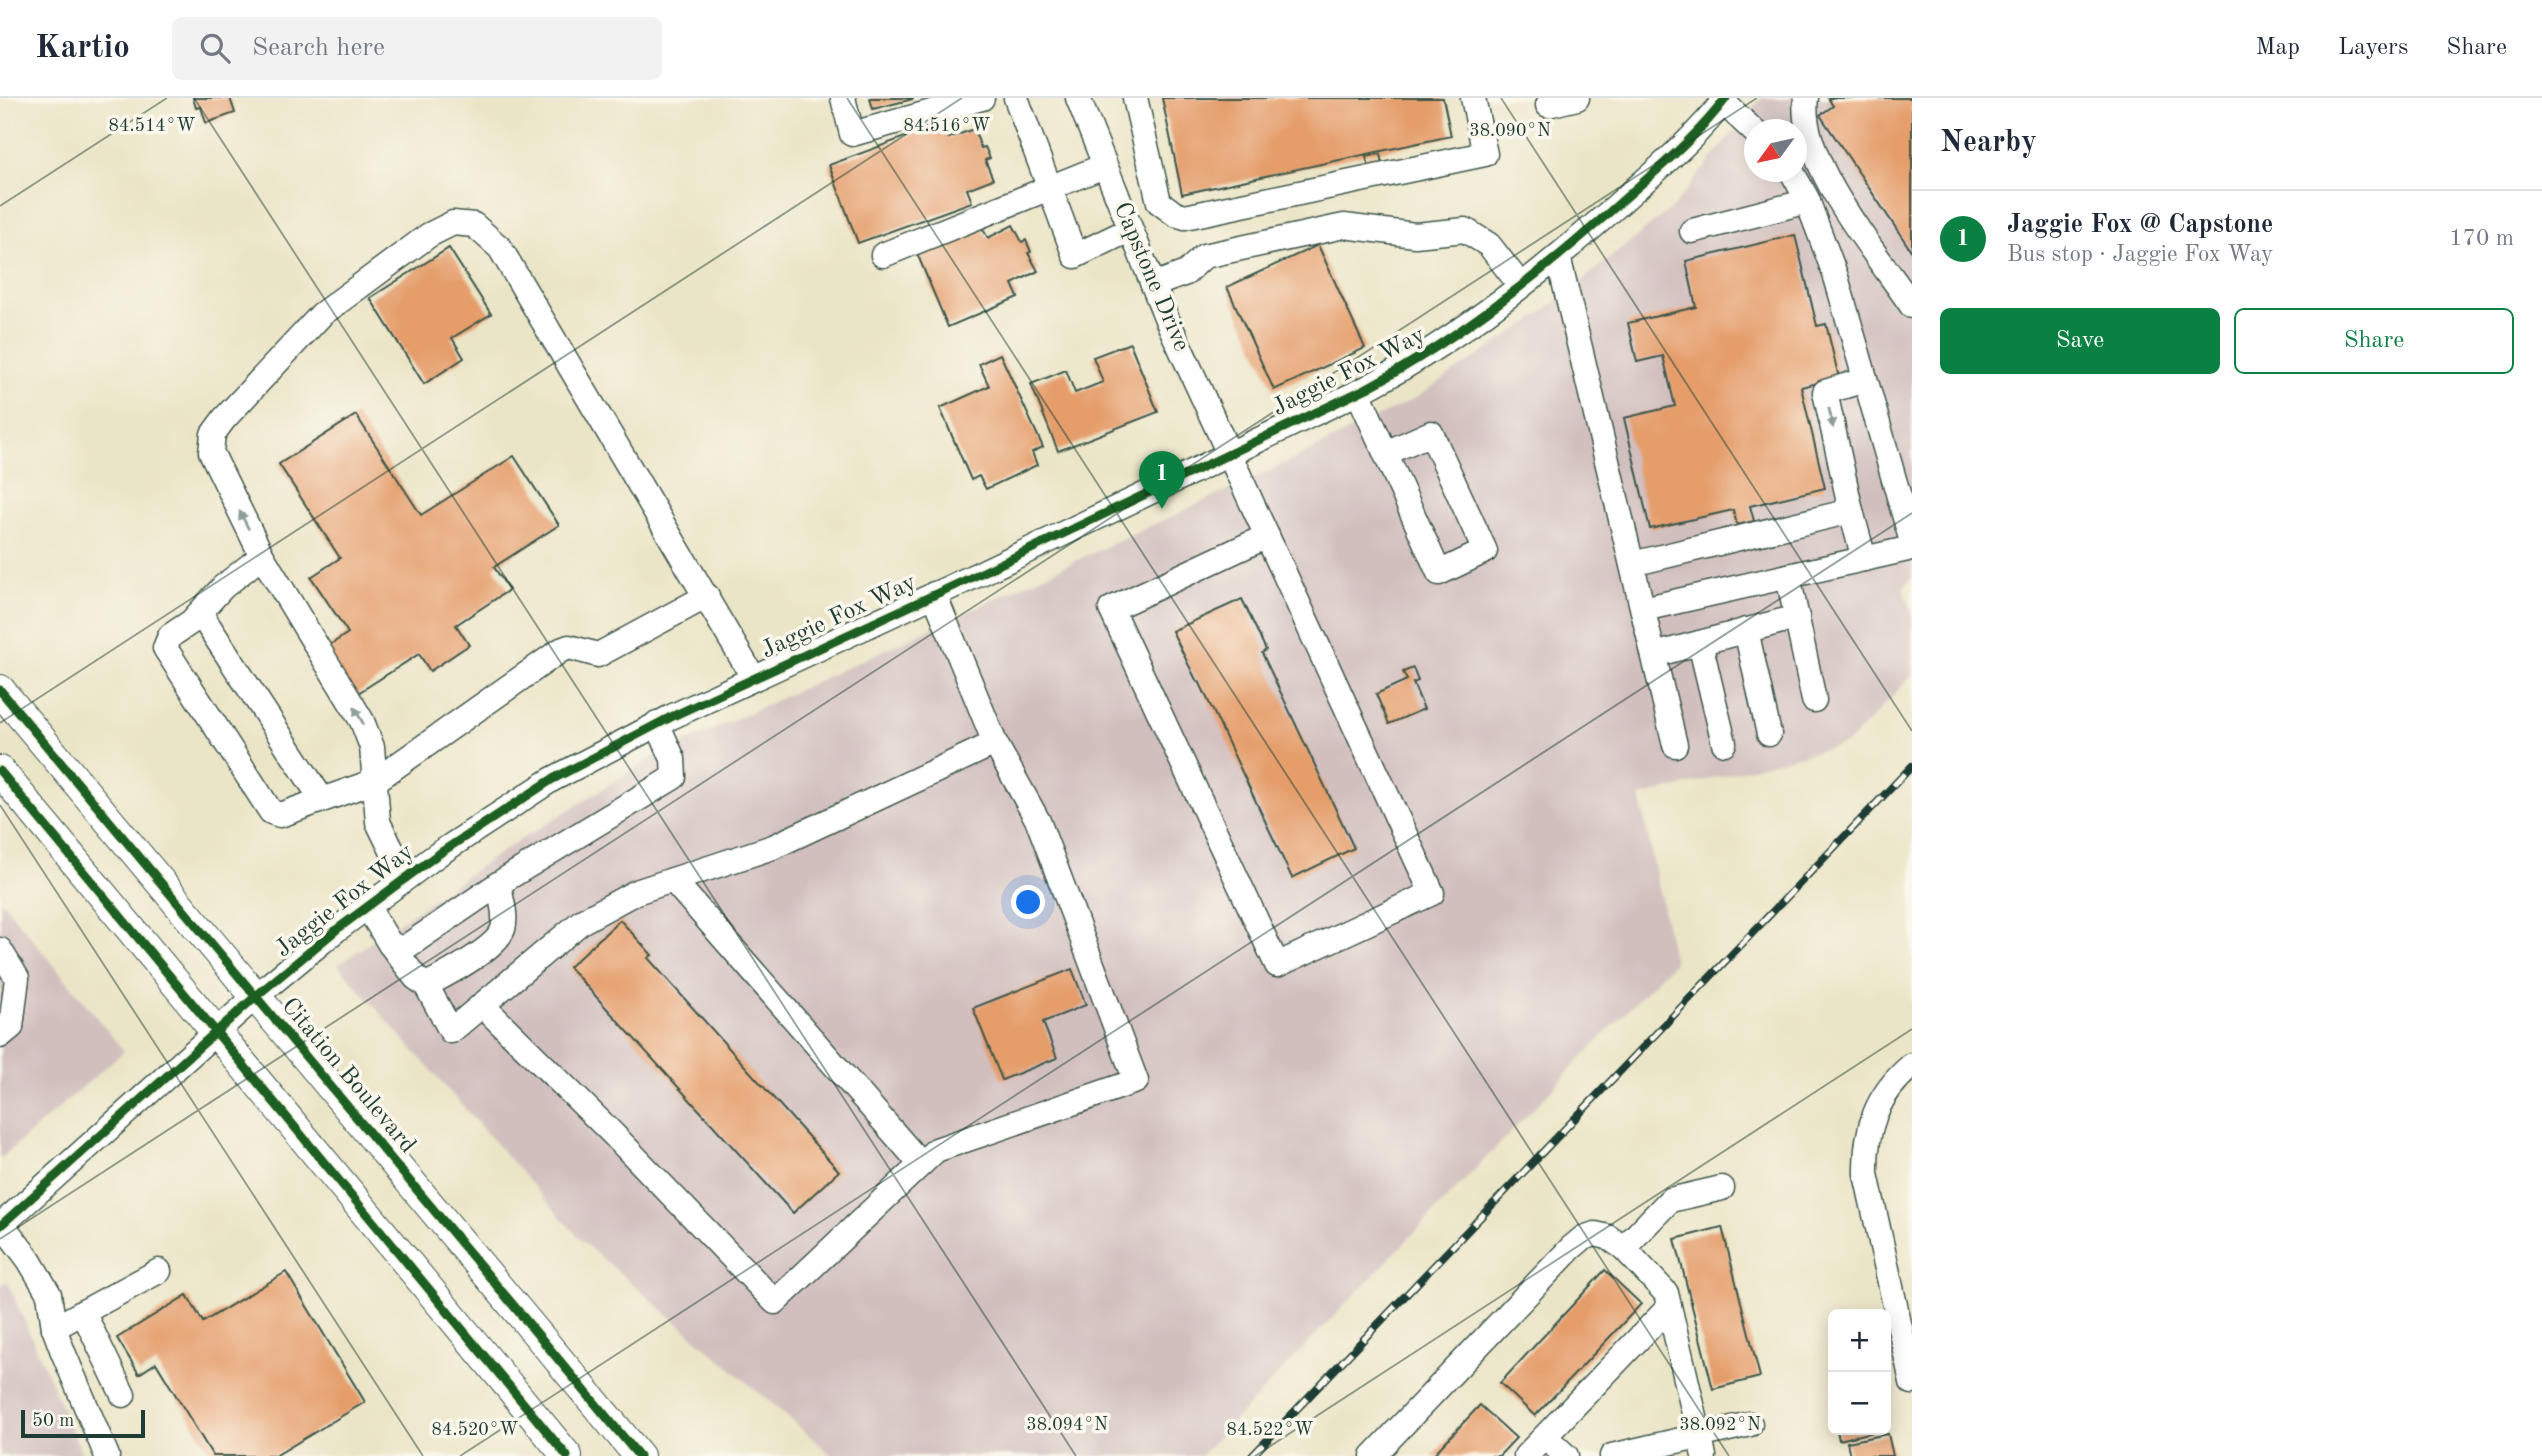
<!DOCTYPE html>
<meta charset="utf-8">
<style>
:root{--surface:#fff;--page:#f2f2f3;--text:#1f2937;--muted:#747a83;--line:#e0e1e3;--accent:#0b8043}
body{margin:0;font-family:"Old Standard TT",serif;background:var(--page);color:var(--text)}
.controls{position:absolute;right:21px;bottom:21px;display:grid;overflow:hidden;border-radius:10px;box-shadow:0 4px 18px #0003}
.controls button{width:63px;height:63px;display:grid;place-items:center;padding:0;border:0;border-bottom:2px solid var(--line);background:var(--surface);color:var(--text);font:35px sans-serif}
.compass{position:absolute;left:1744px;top:21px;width:63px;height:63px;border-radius:50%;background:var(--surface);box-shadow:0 4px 18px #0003;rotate:237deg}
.scale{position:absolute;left:21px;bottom:18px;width:124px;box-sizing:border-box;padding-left:7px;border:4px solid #1f3d34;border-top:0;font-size:19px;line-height:24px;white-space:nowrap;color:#1f3d34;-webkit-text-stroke:5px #fbf7ec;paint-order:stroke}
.you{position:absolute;left:1029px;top:805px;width:24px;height:24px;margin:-18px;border:5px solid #fff;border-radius:50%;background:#1a73e8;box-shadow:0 0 0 10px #1a73e833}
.badge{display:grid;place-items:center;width:46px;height:46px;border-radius:50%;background:var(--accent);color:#fff;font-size:23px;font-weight:700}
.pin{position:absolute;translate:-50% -58px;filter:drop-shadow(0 2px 4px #0008)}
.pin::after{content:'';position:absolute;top:37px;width:24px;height:21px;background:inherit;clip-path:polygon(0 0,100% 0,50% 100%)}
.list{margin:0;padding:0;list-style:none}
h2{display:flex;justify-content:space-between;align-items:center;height:91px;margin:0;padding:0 28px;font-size:30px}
h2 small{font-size:23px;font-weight:400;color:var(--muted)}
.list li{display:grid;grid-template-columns:46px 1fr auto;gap:21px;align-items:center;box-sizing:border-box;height:98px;padding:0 28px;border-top:2px solid var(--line)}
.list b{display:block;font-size:26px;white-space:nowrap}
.list p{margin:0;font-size:23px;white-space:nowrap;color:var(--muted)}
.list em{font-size:23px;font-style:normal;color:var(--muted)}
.actions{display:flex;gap:14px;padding:21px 28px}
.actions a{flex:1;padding:16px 0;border:2px solid var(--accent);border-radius:10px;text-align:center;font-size:24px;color:var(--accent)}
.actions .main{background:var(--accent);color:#fff}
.icon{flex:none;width:38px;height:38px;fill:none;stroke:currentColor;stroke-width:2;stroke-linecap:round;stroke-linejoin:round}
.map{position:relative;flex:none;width:1912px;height:1358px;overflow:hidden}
header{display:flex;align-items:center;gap:42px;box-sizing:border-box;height:98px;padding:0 35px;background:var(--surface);border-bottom:2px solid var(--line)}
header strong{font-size:33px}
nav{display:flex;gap:38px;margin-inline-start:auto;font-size:24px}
.search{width:490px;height:63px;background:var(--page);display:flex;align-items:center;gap:18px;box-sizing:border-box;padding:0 24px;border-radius:10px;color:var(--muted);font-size:26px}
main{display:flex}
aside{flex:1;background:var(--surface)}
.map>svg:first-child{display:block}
.industrial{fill:#d1bfbe;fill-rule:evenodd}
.building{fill:#e59d6a}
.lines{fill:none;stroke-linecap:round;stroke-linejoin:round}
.minor-casing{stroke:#3e564a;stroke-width:27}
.major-casing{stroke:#3e564a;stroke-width:32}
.minor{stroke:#fff;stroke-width:24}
.major{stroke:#fff;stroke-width:30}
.rail-casing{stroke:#1f3d34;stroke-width:8}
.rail{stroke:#fbf7ec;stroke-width:5;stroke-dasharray:16;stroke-linecap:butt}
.cycleway-casing{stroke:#fbf7ec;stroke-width:13}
.cycleway{stroke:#1b5e20;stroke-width:9}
.oneway{fill:#8f9e9a}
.ticks{fill:none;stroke:#1f3d34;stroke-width:2;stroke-opacity:0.45}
.labels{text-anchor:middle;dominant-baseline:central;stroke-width:7;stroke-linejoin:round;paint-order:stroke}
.street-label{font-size:24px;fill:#1f3d34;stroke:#fbf7ec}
.ticks-label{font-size:18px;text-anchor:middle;fill:#1f3d34;stroke:#fbf7ec;stroke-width:7;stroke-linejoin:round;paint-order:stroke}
</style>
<header>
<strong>Kartio</strong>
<div class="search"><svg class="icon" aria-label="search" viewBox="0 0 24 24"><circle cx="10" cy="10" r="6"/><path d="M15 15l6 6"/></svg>Search here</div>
<nav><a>Map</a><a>Layers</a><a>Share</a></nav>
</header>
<main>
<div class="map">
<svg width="1912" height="1358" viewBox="0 0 1912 1358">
<rect width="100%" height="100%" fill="#fbf7ec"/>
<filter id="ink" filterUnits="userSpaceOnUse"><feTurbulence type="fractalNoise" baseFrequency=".0143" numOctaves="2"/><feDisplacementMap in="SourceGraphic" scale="14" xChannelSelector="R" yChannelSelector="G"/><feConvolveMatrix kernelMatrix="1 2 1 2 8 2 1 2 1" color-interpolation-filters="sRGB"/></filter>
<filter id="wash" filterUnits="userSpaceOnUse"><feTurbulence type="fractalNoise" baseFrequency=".00686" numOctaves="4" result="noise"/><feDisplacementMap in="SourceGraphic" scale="28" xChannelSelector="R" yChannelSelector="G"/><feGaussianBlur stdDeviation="1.57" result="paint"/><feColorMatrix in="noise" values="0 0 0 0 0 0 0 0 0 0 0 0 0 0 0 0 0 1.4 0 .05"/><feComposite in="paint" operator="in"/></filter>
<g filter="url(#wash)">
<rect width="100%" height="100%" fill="#ebe5c7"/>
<!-- industrial -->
<g class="industrial">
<path d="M1761,0H1912V479L1903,490L1912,514V577L1848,645L1640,699L1674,864L1200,1358H833L581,1142L338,867L501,754L652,660L1299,359L1417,299L1538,218L1672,110ZM1755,32H1797V74H1755Z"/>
<path d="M0,801L124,953L0,1061Z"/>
<path d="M7,1183L83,1358H0V1189Z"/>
</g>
<g id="blocks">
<!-- building -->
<g class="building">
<path d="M193,0H230L235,15L206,25L201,9L196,10Z"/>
<path d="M870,0H913V1L873,11Z"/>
<path d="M1162,0H1443L1451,38L1182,96Z"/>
<path d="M1828,0H1912V154L1820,17L1833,8Z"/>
<path d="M943,25L949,40L974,31L981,50L985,49L990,60L985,62L993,81L967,91L972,104L858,145L829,67Z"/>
<path d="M1380,56L1383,71L1370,74L1366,59Z"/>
<path d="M980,126L988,140L1013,127L1022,144L1026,142L1031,154L1028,155L1038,173L1012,186L1018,199L948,229L916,153Z"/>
<path d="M1795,137L1817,228L1826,226L1839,280L1801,289L1825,390L1750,408L1754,423L1737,427L1733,412L1650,431L1624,320L1675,308L1663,258L1637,264L1628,225L1696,209L1686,163Z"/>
<path d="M1318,147L1365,250L1274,292L1227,189Z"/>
<path d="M449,150L491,216L452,240L464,260L424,286L370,200Z"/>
<path d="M1130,245L1158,314L1058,353L1031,286L1066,272L1075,295L1103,284L1093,259Z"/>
<path d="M1000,256L1043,349L1032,354L1037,367L986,391L979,378L971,382L940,310L989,288L979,266Z"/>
<path d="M356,317L421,417L514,358L559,427L494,469L509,492L456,527L469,547L430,573L419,556L355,597L324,551L348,535L311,479L340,460L279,366Z"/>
<path d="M1242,501L1266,552L1262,555L1354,750L1292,780L1199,583L1197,584L1172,533Z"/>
<path d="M1413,570L1418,583L1413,585L1424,611L1389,626L1376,596L1407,582L1403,574Z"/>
<path d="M620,822L652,857L648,860L839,1073L793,1115L569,869Z"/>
<path d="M1072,871L1086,907L1043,924L1057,960L1002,982L973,910Z"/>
<path d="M1722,1129L1760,1279L1713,1291L1675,1141Z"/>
<path d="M1605,1172L1641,1206L1535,1318L1500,1285Z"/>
<path d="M286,1174L365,1304L275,1358H213L156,1265L139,1276L117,1240L187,1197L203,1224Z"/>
<path d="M1480,1307L1516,1340L1499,1358H1432Z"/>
<path d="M1837,1332H1878V1333L1839,1342Z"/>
<path d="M1888,1336L1893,1358H1850L1847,1344Z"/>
</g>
</g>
</g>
<g filter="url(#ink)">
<use href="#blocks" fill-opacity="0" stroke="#3e564a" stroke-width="2"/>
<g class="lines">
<!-- minor casing -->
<g class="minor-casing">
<g id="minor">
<path d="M843,0L852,36L982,0"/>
<path d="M1016,0L1075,158L1129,132"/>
<path d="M1078,0L1166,219L1267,438"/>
<path d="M1135,0L1159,104L1175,116L1185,119L1485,56L1473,0"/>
<path d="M1806,0C1797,62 1877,156 1912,208"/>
<path d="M1723,4L1755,34"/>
<path d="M1548,7L1577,0"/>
<path d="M1792,74L1806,99L1836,179L1912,444"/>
<path d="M1692,133L1808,103"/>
<path d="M883,157L1104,68"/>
<path d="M1558,158L1675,647"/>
<path d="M1153,187L1186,175L1204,158L1344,128L1415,137L1465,132L1489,147L1521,188"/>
<path d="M1358,294L1439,475L1485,453L1431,335L1386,355"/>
<path d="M1851,413L1825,294L1865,282"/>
<path d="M1267,438L1432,795L1277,867L1111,511Z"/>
<path d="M262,458L223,489L191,524L170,538L165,550L271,714L280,717L375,683L561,552L569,549L598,557L707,498"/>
<path d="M1632,466L1851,413L1864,461"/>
<path d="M1788,478L1814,602"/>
<path d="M1643,511L1912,450"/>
<path d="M200,515L321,700"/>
<path d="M1746,532L1769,636"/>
<path d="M1700,545L1724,645"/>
<path d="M1654,557L1797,519"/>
<path d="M405,779L378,724L372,649L362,623L262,458L211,354L213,336L224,321L322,216L429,137L453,125L474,127L500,150L753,579"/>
<path d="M673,782L921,1066"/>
<path d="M367,808L390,846L403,851L506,781L674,679L673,661L657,625"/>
<path d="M390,846L416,880L426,887C444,878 497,850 503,831C507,817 501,800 498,786"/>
<path d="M0,852L17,880L11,929L0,938"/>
<path d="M426,887L451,933L581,824L636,794L773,749L995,645L934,496"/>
<path d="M482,907L612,1035L775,1204L936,1052L1136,983L1038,723L995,645"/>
<path d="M1912,967C1876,997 1865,1031 1866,1076L1912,1284"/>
<path d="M2,1126L29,1162L49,1196L54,1230L63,1254L107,1358"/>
<path d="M0,1128L256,898L336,832L437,757L551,682L671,619L979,476L1367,290C1465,237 1550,168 1632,94C1665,65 1700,35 1726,0"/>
<path d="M1624,1150L1670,1102L1722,1090"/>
<path d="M83,1214L123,1297"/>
<path d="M54,1230L159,1173"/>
<path d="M1545,1339L1566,1358"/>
<path d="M1373,1358L1571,1150L1583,1140L1595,1136L1608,1139L1624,1150L1666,1195L1704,1358"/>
<path d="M1526,1358L1669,1209"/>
<path d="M1612,1358L1750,1326"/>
</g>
</g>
<!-- major casing -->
<g class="major-casing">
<g id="major">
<path d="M0,592L639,1358"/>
<path d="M0,673L567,1358"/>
</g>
</g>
<!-- minor -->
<use href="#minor" class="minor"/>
<!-- major -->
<use href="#major" class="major"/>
<!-- rail casing -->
<g class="rail-casing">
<path id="rail" d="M1252,1358L1912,668"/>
</g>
<!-- rail -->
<use href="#rail" class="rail"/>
<!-- cycleway casing -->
<g class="cycleway-casing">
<g id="cycleway">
<path d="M0,592L639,1358"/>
<path d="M0,673L567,1358"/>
<path d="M0,1128L256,898L336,832L437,757L551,682L671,619L979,476L1367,290C1465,237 1550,168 1632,94C1665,65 1700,35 1726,0"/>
</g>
</g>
<!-- cycleway -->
<use href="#cycleway" class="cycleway"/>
</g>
<!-- one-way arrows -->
<defs><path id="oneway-solid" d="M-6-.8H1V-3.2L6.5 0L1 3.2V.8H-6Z" transform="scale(1.75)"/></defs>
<g class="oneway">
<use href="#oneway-solid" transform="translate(1831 320) rotate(78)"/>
<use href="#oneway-solid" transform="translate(244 422) rotate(-117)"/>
<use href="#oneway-solid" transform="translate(359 618) rotate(-119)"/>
</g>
</g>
<!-- ticks -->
<path class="ticks" d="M194,0L1076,1358M847,0L1729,1358M1501,0L1912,633M0,108L167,0M0,625L962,0M0,707L423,1358M0,1141L1757,0M460,1358L1912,415M1255,1358L1912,931"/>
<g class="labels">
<!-- street labels -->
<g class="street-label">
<text transform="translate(1151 179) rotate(67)">Capstone Drive</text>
<text transform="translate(1349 274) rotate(-27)">Jaggie Fox Way</text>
<text transform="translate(839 519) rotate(-25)">Jaggie Fox Way</text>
<text transform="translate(345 803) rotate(-38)">Jaggie Fox Way</text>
<text transform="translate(348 978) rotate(50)">Citation Boulevard</text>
</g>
</g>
<g class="ticks-label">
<text x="152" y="33">84.514°W</text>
<text x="947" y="33">84.516°W</text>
<text x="1510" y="38">38.090°N</text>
<text x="1067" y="1332">38.094°N</text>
<text x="1720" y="1332">38.092°N</text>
<text x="475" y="1337">84.520°W</text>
<text x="1270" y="1337">84.522°W</text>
</g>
</svg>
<div class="controls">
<button>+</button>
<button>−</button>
</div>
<svg class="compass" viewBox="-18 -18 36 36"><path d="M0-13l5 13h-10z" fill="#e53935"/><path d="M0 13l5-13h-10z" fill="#747a83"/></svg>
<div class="scale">50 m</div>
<div class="you"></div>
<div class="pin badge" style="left:1162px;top:411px">1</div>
</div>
<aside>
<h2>Nearby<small></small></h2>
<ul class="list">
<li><span class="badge">1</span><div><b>Jaggie Fox @ Capstone</b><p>Bus stop · Jaggie Fox Way</p></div><em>170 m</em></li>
</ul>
<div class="actions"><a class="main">Save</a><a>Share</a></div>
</aside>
</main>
